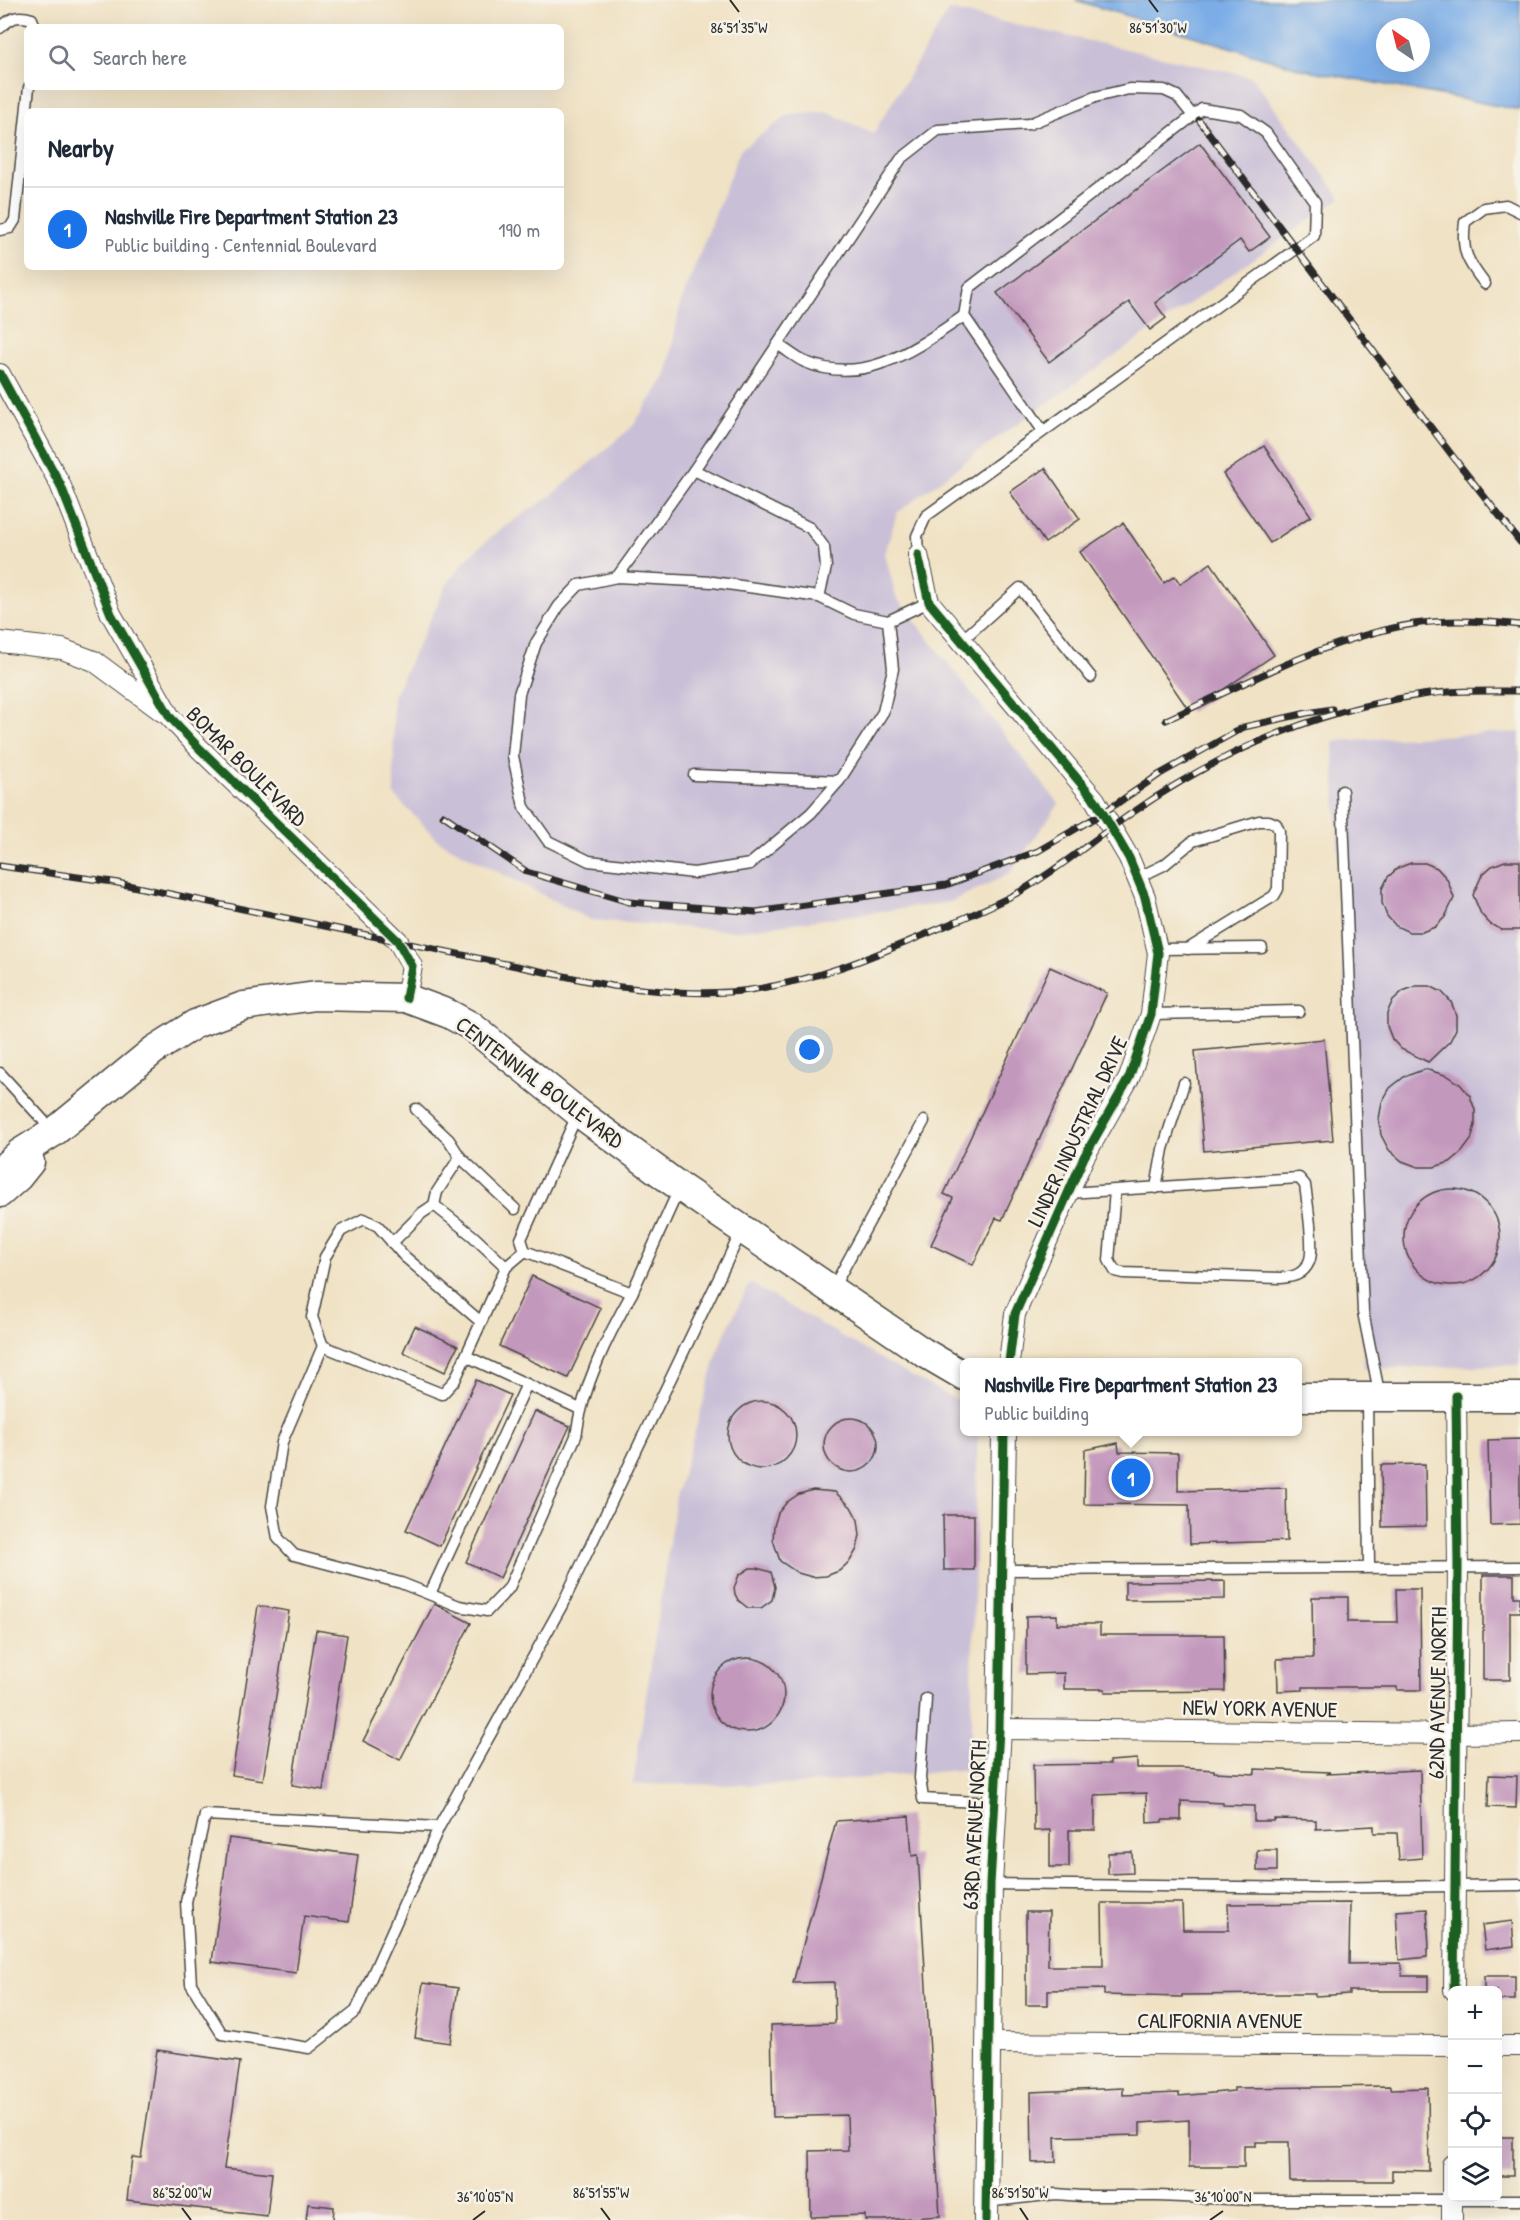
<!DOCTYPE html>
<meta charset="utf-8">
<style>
:root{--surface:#fff;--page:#f2f2f3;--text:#1f2937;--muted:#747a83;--line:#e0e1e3;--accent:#1a73e8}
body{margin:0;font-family:"Patrick Hand",sans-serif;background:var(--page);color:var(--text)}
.controls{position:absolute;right:18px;bottom:18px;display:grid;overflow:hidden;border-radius:9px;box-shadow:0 6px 24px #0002}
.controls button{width:54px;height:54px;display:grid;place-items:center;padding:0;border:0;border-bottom:2px solid var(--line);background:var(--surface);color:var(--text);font:30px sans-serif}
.compass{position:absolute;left:1376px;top:18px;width:54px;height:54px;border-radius:50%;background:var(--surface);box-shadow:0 6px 24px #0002;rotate:325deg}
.you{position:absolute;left:810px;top:1050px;width:21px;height:21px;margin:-15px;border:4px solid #fff;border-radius:50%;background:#1a73e8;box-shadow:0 0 0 9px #1a73e833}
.badge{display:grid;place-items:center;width:39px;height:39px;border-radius:50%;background:var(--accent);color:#fff;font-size:20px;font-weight:700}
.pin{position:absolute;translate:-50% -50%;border:3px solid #fff;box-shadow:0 2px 6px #0006}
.popup{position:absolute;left:960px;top:1358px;width:342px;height:78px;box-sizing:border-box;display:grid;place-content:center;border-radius:9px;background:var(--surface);filter:drop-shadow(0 2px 4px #0005);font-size:20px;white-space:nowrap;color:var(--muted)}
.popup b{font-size:22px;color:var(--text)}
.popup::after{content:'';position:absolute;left:50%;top:100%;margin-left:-12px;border:12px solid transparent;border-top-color:var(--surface)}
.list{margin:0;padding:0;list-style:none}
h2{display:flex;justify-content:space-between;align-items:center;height:78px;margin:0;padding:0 24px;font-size:26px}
h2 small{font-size:20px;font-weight:400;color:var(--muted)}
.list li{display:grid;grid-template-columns:39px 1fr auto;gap:18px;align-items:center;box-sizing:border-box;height:84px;padding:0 24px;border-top:2px solid var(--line)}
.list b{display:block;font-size:22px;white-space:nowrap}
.list p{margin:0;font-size:20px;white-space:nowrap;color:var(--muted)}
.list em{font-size:20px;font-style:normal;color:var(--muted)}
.icon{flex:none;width:33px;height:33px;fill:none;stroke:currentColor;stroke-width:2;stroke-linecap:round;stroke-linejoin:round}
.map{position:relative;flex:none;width:1520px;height:2220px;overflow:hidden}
.search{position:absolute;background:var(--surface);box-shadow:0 6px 24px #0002;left:24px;top:24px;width:540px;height:66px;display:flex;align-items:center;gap:15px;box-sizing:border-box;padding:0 21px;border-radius:9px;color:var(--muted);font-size:22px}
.panel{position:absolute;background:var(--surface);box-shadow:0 6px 24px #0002;left:24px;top:108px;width:540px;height:162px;border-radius:9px}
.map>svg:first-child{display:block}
.industrial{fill:#c9bfd7}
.water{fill:#7bade7;stroke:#536c89;stroke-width:1.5;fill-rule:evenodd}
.building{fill:#c398bd}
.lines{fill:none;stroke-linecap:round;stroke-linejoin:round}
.service-casing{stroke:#494642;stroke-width:13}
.minor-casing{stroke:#494642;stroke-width:22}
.tertiary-casing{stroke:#494642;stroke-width:26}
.secondary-casing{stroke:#494642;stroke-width:31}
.service{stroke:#fff;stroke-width:10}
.minor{stroke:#fff;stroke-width:20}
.tertiary{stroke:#fff;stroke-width:24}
.secondary{stroke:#fff;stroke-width:28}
.rail-casing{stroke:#2b2b2b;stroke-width:7}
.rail{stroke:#f7f3e8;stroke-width:4.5;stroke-dasharray:14;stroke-linecap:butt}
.cycleway-casing{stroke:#f7f3e8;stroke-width:13}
.cycleway{stroke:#1b5e20;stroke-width:9}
.ticks{fill:none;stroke:#2b2b2b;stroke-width:2}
.labels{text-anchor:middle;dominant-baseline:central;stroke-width:5;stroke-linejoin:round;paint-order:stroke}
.street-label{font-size:22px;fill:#2b2b2b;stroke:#f7f3e8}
.ticks-label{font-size:15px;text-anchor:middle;fill:#2b2b2b;stroke:#f7f3e8;stroke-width:5;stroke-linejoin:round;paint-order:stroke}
</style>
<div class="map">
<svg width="1520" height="2220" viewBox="0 0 1520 2220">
<rect width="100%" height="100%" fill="#f7f3e8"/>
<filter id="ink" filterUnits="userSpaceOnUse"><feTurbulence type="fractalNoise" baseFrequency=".0167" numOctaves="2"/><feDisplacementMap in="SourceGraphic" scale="12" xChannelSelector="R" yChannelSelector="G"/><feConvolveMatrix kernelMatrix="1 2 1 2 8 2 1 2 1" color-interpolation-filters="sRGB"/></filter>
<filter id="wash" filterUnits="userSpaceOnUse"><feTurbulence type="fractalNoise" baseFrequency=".008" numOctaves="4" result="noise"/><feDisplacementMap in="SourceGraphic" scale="24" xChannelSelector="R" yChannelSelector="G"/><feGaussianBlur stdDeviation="1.35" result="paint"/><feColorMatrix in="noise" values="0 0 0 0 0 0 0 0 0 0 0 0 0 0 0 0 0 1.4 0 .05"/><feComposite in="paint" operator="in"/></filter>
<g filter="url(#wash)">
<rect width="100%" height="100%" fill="#f0e2c4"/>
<!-- industrial -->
<g class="industrial">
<path d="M949,10L1252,77L1341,198L993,441L897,513L885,554L896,597L1059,804L1009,874L950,902L734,931L591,920L439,841L394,795L393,697L446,586L466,559L498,531L552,495L632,427L667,375L680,305L740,150L789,115L827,112L873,134Z"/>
<path d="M1520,732V1365L1364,1369L1333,741Z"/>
<path d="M750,1283L900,1370L964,1404V1432H978L970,1769L788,1785L633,1784L676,1497L720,1344Z"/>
</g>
<!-- water -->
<path class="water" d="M1075,0H1520V110L1302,69ZM1385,27H1421V63H1385Z"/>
<g id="blocks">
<!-- building -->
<g class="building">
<path d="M1200,143L1270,237L1249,252L1240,240L1155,303L1166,318L1150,330L1129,302L1049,362L997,293Z"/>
<path d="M1264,446L1311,516L1270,543L1223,474Z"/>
<path d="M1045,468L1080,519L1045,543L1010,492Z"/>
<path d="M1123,523L1164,583L1175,576L1180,584L1211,563L1274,655L1190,712L1080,552Z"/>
<path d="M1505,861H1520V930H1502L1490,924L1481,914L1473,895L1482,875L1492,866Z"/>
<path d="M1411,863H1425L1437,868L1447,879L1454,898L1445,917L1435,927L1422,932H1409L1396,926L1387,916L1382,903V889L1388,877L1398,868Z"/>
<path d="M1050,967L1107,993L1002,1220L996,1218L973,1265L931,1245L953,1198L944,1194Z"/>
<path d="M1416,986H1430L1442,992L1451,1002L1456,1015V1029L1450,1041L1428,1062L1401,1049L1392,1039L1387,1026V1013L1393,1000L1403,991Z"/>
<path d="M1324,1039L1333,1140L1204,1151L1195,1051Z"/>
<path d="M1425,1069L1448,1076L1460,1084L1470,1096L1475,1110V1125L1471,1140L1462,1152L1450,1162L1434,1167H1418L1402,1161L1389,1150L1381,1135L1379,1119L1382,1102L1390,1088L1404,1077Z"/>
<circle cx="1452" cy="1237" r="48"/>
<path d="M532,1276L601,1308L568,1378L499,1346Z"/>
<path d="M415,1326L458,1346L445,1372L403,1352Z"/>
<path d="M476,1380L510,1395L440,1546L406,1530Z"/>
<circle cx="762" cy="1435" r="34"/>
<path d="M535,1411L570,1426L500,1578L466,1562Z"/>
<circle cx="851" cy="1445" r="27"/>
<path d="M1520,1439V1524L1490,1525L1488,1440Z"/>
<path d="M1118,1443L1119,1452L1178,1453V1491L1286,1488L1287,1541L1190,1544L1189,1505L1084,1504L1085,1450Z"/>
<path d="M1425,1464L1426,1526L1382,1527L1381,1465Z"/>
<path d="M813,1490L835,1492L851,1507L858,1520L860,1535L857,1549L850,1561L839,1571L826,1576L812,1577L798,1573L780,1561L773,1540L774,1526L778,1513L787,1502L799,1494Z"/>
<path d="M943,1515H974V1570H944Z"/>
<path d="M750,1568H757L771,1572L775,1587L772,1600L761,1608H748L738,1600L735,1594L734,1588L739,1575Z"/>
<path d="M1483,1575H1514V1597H1520V1612H1510V1680H1483Z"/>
<path d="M1225,1581V1599L1125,1600V1582Z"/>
<path d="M1396,1589H1420L1421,1690H1397V1687H1303V1690L1278,1691L1277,1659L1313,1658L1312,1597H1348V1622H1397Z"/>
<path d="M434,1604L471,1623L400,1760L363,1741Z"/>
<path d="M258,1606L289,1611L263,1780L232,1775Z"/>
<path d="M1057,1615V1624H1100V1635H1224L1225,1691L1129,1692H1105V1689H1064V1673L1026,1674V1616Z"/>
<path d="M316,1630L347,1635L323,1790L292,1785Z"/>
<circle cx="747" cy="1695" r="37"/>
<path d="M1137,1759V1768H1181L1214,1770V1772L1255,1774V1769L1330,1772L1326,1774L1420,1770L1422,1858L1399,1860L1397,1833H1374V1826L1316,1829V1820L1274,1819V1821H1254V1806L1223,1805V1803L1181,1801V1820H1162V1822L1147,1823L1146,1793L1095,1795V1830H1069V1867H1050V1830L1034,1831L1033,1765L1110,1764V1761Z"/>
<path d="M1489,1775L1517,1776L1516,1808L1488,1807Z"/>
<path d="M909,1816L912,1856L918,1855L940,2216L884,2220H865V2215L811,2217L810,2151L848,2150L847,2115L773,2117L771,2025L835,2023L834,1982L793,1983L836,1821Z"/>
<path d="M229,1838L358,1855L349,1922L304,1916L296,1973L212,1962Z"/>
<rect x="1257" y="1850" width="20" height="21"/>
<path d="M1132,1852L1133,1873L1108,1874V1853Z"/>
<path d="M1102,1903H1182L1183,1930H1229L1228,1904L1350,1903L1349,1964L1401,1963L1402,1976H1428V1991H1349V1994L1315,1996V1994H1285L1182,1995V1997L1104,1995V1989L1048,1990V2005H1026V1912H1049L1048,1966H1103Z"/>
<path d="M1427,1909L1429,1949H1427V1957L1399,1960L1396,1911Z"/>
<path d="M1512,1921L1514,1946L1485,1950L1482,1925Z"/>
<path d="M1484,1976H1515V2000H1497V1990H1484Z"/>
<path d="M423,1983L458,1988L450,2043L415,2038Z"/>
<path d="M157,2050L240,2062L224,2168L272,2173L267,2216L127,2200L132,2157L141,2158Z"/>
<path d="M1391,2086V2089L1428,2088L1429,2171L1392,2170V2181H1290L1289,2142H1256V2146H1244V2167H1189V2120L1140,2123V2135L1055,2137L1056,2162L1032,2163L1031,2092L1123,2088V2095L1179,2093V2096L1234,2091V2088Z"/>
<rect x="1497" y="2137" width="16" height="39"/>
<path d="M308,2204L334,2207L333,2220H306Z"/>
</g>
</g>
</g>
<g filter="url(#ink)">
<use href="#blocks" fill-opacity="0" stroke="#494642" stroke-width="1.5"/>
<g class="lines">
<!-- service casing -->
<g class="service-casing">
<g id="service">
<path d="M0,28C11,18 17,14 32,19L35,27"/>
<path d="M0,230L10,228L15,220L29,87"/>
<path d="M1485,284C1467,261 1461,251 1465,222L1484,208L1506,205L1520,212"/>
<path d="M778,345C787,350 796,358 805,362C866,387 916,348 964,316"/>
<path d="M694,470L810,528L824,547L826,567L819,597"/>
<path d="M918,555L917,536L926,516L1314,236L1315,202L1266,133L1241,115L1202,109L969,288L964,316L1043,431"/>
<path d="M617,577L694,470L901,159L938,130L1029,124L1095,97L1129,89L1164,90L1177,96L1193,116"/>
<path d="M888,621L893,669L883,712L839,781L811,813L750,864L694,873L589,861L548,841L524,807L513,756L519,694L536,643L559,606L579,585L617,577L713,582L819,597L854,614L888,621L929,602"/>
<path d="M961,641L1020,588L1091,677"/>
<path d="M694,775L839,781"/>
<path d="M1342,791L1363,1312L1380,1397"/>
<path d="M1137,878L1164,865L1193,841L1259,821H1269L1276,824L1279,831L1278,889L1274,896L1188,949"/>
<path d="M1157,949L1262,948"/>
<path d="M1151,1014L1299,1011"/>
<path d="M0,1073L52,1130"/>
<path d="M416,1109L449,1140L460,1157L437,1192L434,1205"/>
<path d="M578,1113L521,1239L525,1251L632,1293L679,1189"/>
<path d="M460,1157L515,1209"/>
<path d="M1156,1188L1163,1149L1184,1083"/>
<path d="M1069,1193L1299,1178L1305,1185C1307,1201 1315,1250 1309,1262C1303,1275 1293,1277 1281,1278L1123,1273L1115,1271L1109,1260L1115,1191"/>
<path d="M392,1243L422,1213L434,1205L473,1236L506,1267"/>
<path d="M832,1290L924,1121"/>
<path d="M481,1322L404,1256L378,1226L364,1219L341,1231L325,1257L312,1317L323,1346L442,1394L455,1380L506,1267L525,1251"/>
<path d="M323,1346L282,1442L272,1506L278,1538L294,1555L401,1583L459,1606L487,1611L509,1588L576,1436C583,1385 607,1337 632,1293"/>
<path d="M466,1356L580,1409"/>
<path d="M1367,1399L1369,1567"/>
<path d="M1002,1570L1520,1567"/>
<path d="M430,1594L527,1384"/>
<path d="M926,1699L920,1778L923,1799L994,1803"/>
<path d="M439,1827L205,1815L186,1902L191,1984L222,2034L309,2048L356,2011L439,1827L562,1605L742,1230"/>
<path d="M990,1884L1315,1888L1520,1885"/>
<path d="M985,2202L1056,2194L1081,2196H1158L1254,2200H1520"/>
</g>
</g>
<!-- minor casing -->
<g class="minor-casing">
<g id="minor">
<path d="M0,374L60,484L111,614L170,717L199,748L398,941L412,966L406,998"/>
<path d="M918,555L929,602L1095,800L1129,858L1145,897L1158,953L1151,1014L1129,1078L1084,1157L1015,1314L1009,1362"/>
<path d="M0,642L62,649L94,661L163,712"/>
<path d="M999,1729L1455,1734L1520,1733"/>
<path d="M1454,1990L1458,1566L1456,1396"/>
<path d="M988,2043L1452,2046"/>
<path d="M1498,2046H1520"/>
<path d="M1452,2220V2165"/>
</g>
</g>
<!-- tertiary casing -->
<g class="tertiary-casing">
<path id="tertiary" d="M986,2220L990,1884L999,1729L1004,1432"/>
</g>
<!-- secondary casing -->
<g class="secondary-casing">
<g id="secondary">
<path d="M0,1171L20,1153L54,1132L154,1050L195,1024L243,1006L316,996L406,998L449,1014L471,1026L579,1113L680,1187L923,1352L964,1376"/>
<path d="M0,1193L18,1177L30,1162"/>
<path d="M1298,1397H1520"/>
</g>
</g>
<!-- service -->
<use href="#service" class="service"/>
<!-- minor -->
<use href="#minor" class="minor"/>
<!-- tertiary -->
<use href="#tertiary" class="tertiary"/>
<!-- secondary -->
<use href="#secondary" class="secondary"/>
<!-- rail casing -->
<g class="rail-casing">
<g id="rail">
<path d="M1199,120L1451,454L1520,542"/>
<path d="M1166,720C1245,684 1327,638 1414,624C1449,619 1486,621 1520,625"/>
<path d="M443,815L527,872L629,902L756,912L946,885L1038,851L1103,813L1160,774L1244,727L1307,713L1332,709"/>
<path d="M0,866L113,882L612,986C658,991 704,996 750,990C814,981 872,957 931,932C961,919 992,907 1021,891C1059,869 1093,840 1129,815C1218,753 1314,710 1422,695C1454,690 1487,691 1520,691"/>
</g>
</g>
<!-- rail -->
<use href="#rail" class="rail"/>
<!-- cycleway casing -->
<g class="cycleway-casing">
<g id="cycleway">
<path d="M0,374L60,484L111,614L170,717L199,748L398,941L412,966L406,998"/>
<path d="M918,555L929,602L1095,800L1129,858L1145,897L1158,953L1151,1014L1129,1078L1084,1157L1015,1314L1009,1362"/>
<path d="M1454,1990L1458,1566L1456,1396"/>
<path d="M986,2220L990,1884L999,1729L1004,1432"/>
</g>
</g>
<!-- cycleway -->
<use href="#cycleway" class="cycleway"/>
</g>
</g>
<!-- ticks -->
<path class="ticks" d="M730,0L739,12M1149,0L1158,12M182,2208L191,2220M601,2208L610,2220M1020,2208L1028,2220M473,2220L485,2211M1210,2220L1223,2211"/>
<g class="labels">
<!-- street labels -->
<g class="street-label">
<text transform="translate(247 766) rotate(45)">BOMAR BOULEVARD</text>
<text transform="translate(540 1082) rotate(37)">CENTENNIAL BOULEVARD</text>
<text transform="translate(1077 1131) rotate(-65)">LINDER INDUSTRIAL DRIVE</text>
<text transform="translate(1437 1693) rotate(-89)">62ND AVENUE NORTH</text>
<text transform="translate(1260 1708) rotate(1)">NEW YORK AVENUE</text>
<text transform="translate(974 1825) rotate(-87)">63RD AVENUE NORTH</text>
<text x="1220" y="2020">CALIFORNIA AVENUE</text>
</g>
</g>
<g class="ticks-label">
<text x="739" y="33">86°51'35"W</text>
<text x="1158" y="33">86°51'30"W</text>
<text x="182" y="2198">86°52'00"W</text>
<text x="601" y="2198">86°51'55"W</text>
<text x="1020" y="2198">86°51'50"W</text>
<text x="485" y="2202">36°10'05"N</text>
<text x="1223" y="2202">36°10'00"N</text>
</g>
</svg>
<div class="controls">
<button>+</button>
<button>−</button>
<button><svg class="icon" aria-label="locate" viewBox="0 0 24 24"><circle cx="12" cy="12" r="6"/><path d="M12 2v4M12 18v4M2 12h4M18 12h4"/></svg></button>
<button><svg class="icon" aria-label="layers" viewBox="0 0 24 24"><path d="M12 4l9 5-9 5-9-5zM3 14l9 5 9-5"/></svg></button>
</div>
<svg class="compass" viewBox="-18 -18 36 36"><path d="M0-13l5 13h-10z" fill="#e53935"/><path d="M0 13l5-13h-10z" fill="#747a83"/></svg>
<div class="you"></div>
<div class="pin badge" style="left:1131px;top:1478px">1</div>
<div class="popup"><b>Nashville Fire Department Station 23</b>Public building</div>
<div class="search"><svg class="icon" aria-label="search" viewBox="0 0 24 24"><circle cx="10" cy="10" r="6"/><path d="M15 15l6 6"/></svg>Search here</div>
<section class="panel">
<h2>Nearby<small></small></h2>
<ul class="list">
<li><span class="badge">1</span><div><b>Nashville Fire Department Station 23</b><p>Public building · Centennial Boulevard</p></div><em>190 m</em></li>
</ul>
</section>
</div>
